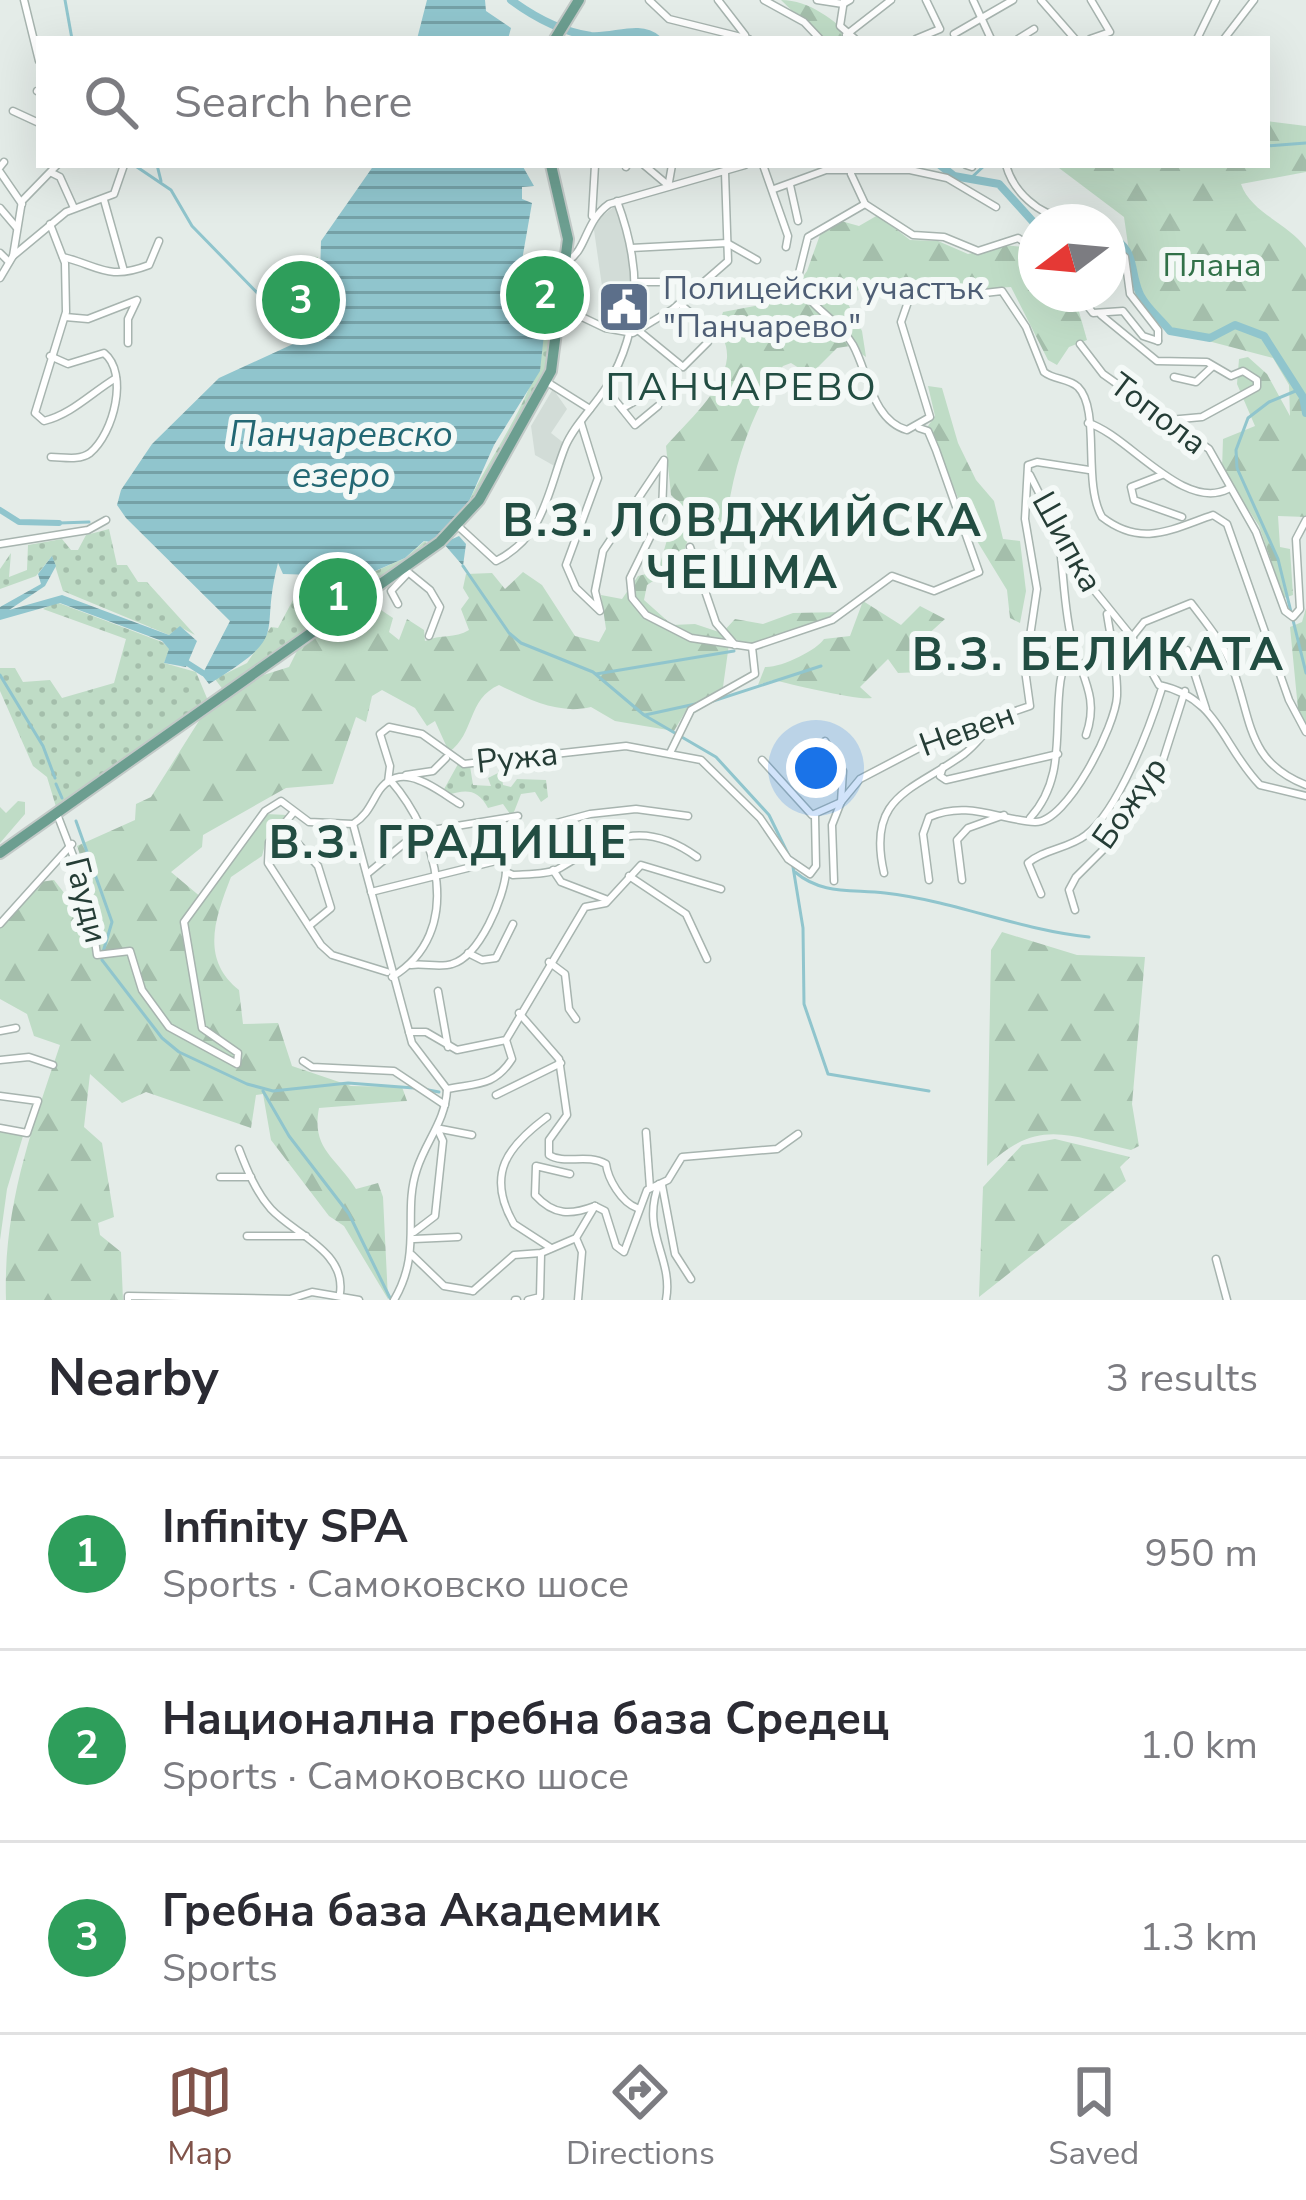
<!DOCTYPE html>
<meta charset="utf-8">
<style>
:root{--surface:#fff;--page:#f7f7f7;--text:#2b2b33;--muted:#7c7c81;--line:#e1e1e2;--accent:#80534a}
body{margin:0;font-family:"Nunito Sans",sans-serif;background:var(--page);color:var(--text)}
.compass{position:absolute;left:1018px;top:204px;width:108px;height:108px;border-radius:50%;background:var(--surface);box-shadow:0 12px 48px #0002;rotate:254deg}
.you{position:absolute;left:816px;top:768px;width:42px;height:42px;margin:-30px;border:9px solid #fff;border-radius:50%;background:#1a73e8;box-shadow:0 0 0 18px #1a73e833}
.badge{display:grid;place-items:center;width:78px;height:78px;border-radius:50%;background:var(--accent);color:#fff;font-size:39px;font-weight:700}
.pin{position:absolute;translate:-50% -50%;border:6px solid #fff;box-shadow:0 3px 12px #0006}
.list{margin:0;padding:0;list-style:none}
h2{display:flex;justify-content:space-between;align-items:center;height:156px;margin:0;padding:0 48px;font-size:51px}
h2 small{font-size:39px;font-weight:400;color:var(--muted)}
.list li{display:grid;grid-template-columns:78px 1fr auto;gap:36px;align-items:center;box-sizing:border-box;height:192px;padding:0 48px;border-top:3px solid var(--line)}
.list b{display:block;font-size:45px;white-space:nowrap}
.list p{margin:0;font-size:39px;white-space:nowrap;color:var(--muted)}
.list em{font-size:39px;font-style:normal;color:var(--muted)}
.icon{flex:none;width:66px;height:66px;fill:none;stroke:currentColor;stroke-width:2;stroke-linecap:round;stroke-linejoin:round}
.map{position:relative;flex:none;width:1306px;height:1300px;overflow:hidden}
.search{position:absolute;background:var(--surface);box-shadow:0 12px 48px #0002;left:36px;right:36px;top:36px;height:132px;display:flex;align-items:center;gap:30px;box-sizing:border-box;padding:0 42px;border-radius:0px;color:var(--muted);font-size:45px}
.sheet{height:732px;background:var(--surface)}
nav{display:flex;justify-content:space-around;align-items:center;box-sizing:border-box;height:168px;border-top:3px solid var(--line);background:var(--surface);font-size:33px;color:var(--muted)}
nav a{display:grid;justify-items:center;gap:6px}
nav .on{color:var(--accent)}
.map>svg:first-child{display:block}
.built{fill:#d2dcd7}
.grass{fill:url(#grass-dots)}
.forest{fill:url(#forest-firs)}
.pitch{fill:#bfdcc6}
.water{fill:url(#water-rules)}
.lines{fill:none;stroke-linecap:round;stroke-linejoin:round}
.stream{stroke:#90c5cd;stroke-width:3}
.canal{stroke:#90c5cd;stroke-width:6}
.river{stroke:#90c5cd;stroke-width:8}
.minor-casing{stroke:#a7b4af;stroke-width:9}
.major-casing{stroke:#c2c9c7;stroke-width:14}
.minor{stroke:#fff;stroke-width:6}
.major{stroke:#6c9e90;stroke-width:10}
.labels{text-anchor:middle;dominant-baseline:central;stroke-width:12;stroke-linejoin:round;paint-order:stroke}
.park-label{font-size:33px;fill:#327149;stroke:#f4f9f7}
.service-label{font-size:33px;fill:#4e5e75;stroke:#f4f9f7;text-anchor:start}
.street-label{font-size:33px;fill:#253d36;stroke:#f4f9f7}
.water-label{font-size:36px;font-style:italic;fill:#236874;stroke:#f4f9f7}
.quarter-label{font-size:39px;letter-spacing:3px;fill:#224d42;stroke:#f4f9f7}
.district-label{font-size:45px;font-weight:bold;letter-spacing:3px;fill:#224d42;stroke:#f4f9f7}
</style>
<div class="map">
<svg width="1306" height="1300" viewBox="0 0 1306 1300">
<defs>
<pattern id="grass-dots" width="8" height="8" patternUnits="userSpaceOnUse" patternTransform="scale(3)"><rect width="8" height="8" fill="#bfdcc6"/><path d="M2 2h.1M6 6h.1" fill="none" stroke="#a4beab" stroke-width="1.8" stroke-linecap="round"/></pattern>
<pattern id="forest-firs" width="22" height="20" patternUnits="userSpaceOnUse" patternTransform="scale(3)"><rect width="22" height="20" fill="#bfdcc6"/><path d="M5 1l3.5 6h-7zM16 11l3.5 6h-7z" fill="#a4beab"/></pattern>
<pattern id="water-rules" width="6" height="5" patternUnits="userSpaceOnUse" patternTransform="scale(3)"><rect width="6" height="5" fill="#90c5cd"/><path d="M0 2.5h6" fill="none" stroke="#75a1a7"/></pattern>
</defs>
<rect width="100%" height="100%" fill="#e4ece8"/>
<!-- built -->
<g class="built">
<path d="M615,206L631,252V284L602,286L593,223Z"/>
<path d="M553,389L567,409L551,433L565,444L558,468L535,455L531,426Z"/>
</g>
<!-- grass -->
<g class="grass">
<path d="M543,322C546,330 552,341 552,349C552,387 488,487 462,517C488,453 546,389 543,322Z"/>
<path d="M109,529L117,565H127L138,582H147L195,635L180,627L169,635L63,591L52,556L36,576L0,589V569L11,553L9,577L27,570L28,545L62,539L71,550H78L86,535Z"/>
<path d="M425,541L429,545L329,613L325,610L298,637L224,691L215,679L247,663L271,627L278,628L294,598L347,584L405,558Z"/>
<path d="M56,602L162,642L170,649L164,663L196,672L209,703L57,810L47,777L33,766L0,691V668H15L23,682L50,680L62,698L114,683L126,639L43,609Z"/>
<path d="M458,764L470,766L473,785L491,786L488,778L498,773L500,765L503,785L511,787L517,779L546,780L548,797L541,802L535,792L521,794L512,817L503,804L488,808C478,789 466,789 448,795L443,791Z"/>
</g>
<!-- forest -->
<g class="forest">
<path d="M781,0C810,0 833,20 855,39H821Z"/>
<path d="M1267,121L1306,126V172L1241,184C1251,213 1288,223 1306,248V517L1278,516L1280,547L1290,549L1293,595L1284,598L1259,526L1222,469L1223,439L1255,426L1237,384L1239,359L1248,357L1267,374L1290,416L1289,385L1273,358L1170,331L1135,293L1124,217L1055,165H1267Z"/>
<path d="M878,215L910,240L938,241L968,254L1004,245L1024,247L1036,256V294H1074L1087,340L1069,347L1057,365L1048,360L1011,287L967,290L935,281L904,292L869,281L846,300L862,331L866,357L850,346L837,348L810,375L791,363L783,366C752,410 734,464 727,517L712,529L691,528L681,563L647,585L644,600L672,625L695,624L722,633L735,619L763,624L793,613L843,612L752,646L730,637L723,687L687,709L674,731L615,721L591,707C558,715 528,699 499,685C467,699 475,734 449,752L435,721L427,726L415,708L382,690L372,696L366,722L356,717L333,784L286,788L203,835L202,847L171,872L202,898L266,814L287,815L267,837L262,856L231,877C215,918 200,959 239,990L243,1024L278,1023L292,1066L351,1086L402,1087L407,1101L319,1108C311,1149 336,1157 356,1189L378,1183L383,1197L388,1299L344,1226L329,1216L271,1140L263,1094L256,1095L251,1128L146,1092L122,1103L90,1074L84,1127L102,1143L114,1217L98,1223L100,1235L121,1252L123,1300H6C3,1208 31,1131 60,1045L34,1036L27,1014L0,999V928L40,882L54,880L72,903L94,896L77,846L135,820L136,804L151,797L202,716L257,677L289,667L300,645L366,600L393,618L389,632L399,640L407,619L424,630L425,641C440,634 455,639 469,630L461,609L469,598L463,588L466,574L492,573L505,589L523,572L542,585L575,636L599,642L606,629L601,595L622,599L638,576L658,571L678,502L671,495L666,446C686,423 724,390 727,358C728,337 715,336 723,312L786,300L807,271L821,232L841,221L859,226Z"/>
<path d="M928,386L942,388L958,443L976,480L994,501L1003,539L1020,541L1026,591L1020,623L1010,618L1007,590L974,536L928,426L935,416Z"/>
<path d="M863,601L901,625L920,606L945,619L924,638L931,656L921,672L898,673L888,659L860,687L872,698C858,701 791,684 773,680L758,685L765,667C781,668 817,650 824,639L850,636Z"/>
<path d="M1306,608V725L1298,709L1290,627L1302,622Z"/>
<path d="M18,801L25,802V814L0,843V807L6,813Z"/>
<path d="M1002,932L1077,955L1145,957L1132,1104L1139,1146L1131,1150C1069,1136 1038,1117 987,1166L991,950Z"/>
<path d="M1055,1139L1130,1157L1120,1167L1126,1181L979,1297L983,1187L1022,1145Z"/>
</g>
<!-- pitch -->
<g class="pitch">
<path d="M305,256L318,257L319,309L304,339L294,336L298,321L287,317C276,293 291,275 305,256Z"/>
<path d="M0,1131L23,1136L7,1189L0,1240Z"/>
</g>
<!-- water -->
<g class="water">
<path d="M427,0H485L486,11L511,28L508,39H417Z"/>
<path d="M374,165H522L534,186L522,187V199L532,203L521,266L529,277L528,307L544,334L540,371L494,445L462,517L450,529V540L459,536L466,544L463,566L444,544L424,541L405,558L343,585L331,581L319,586L315,575L283,574L278,563C258,640 293,632 209,684L202,675L230,621L126,518L117,505L121,490L152,444L219,378L304,339L319,309L321,241Z"/>
<path d="M52,556L56,566L45,586L9,610L62,595L169,635L180,626L197,641L186,667L164,663L169,649L162,641L60,603L0,620V607L41,584L38,574Z"/>
</g>
<g class="lines">
<!-- stream -->
<g class="stream">
<path d="M65,0L72,39"/>
<path d="M1267,146L1306,143"/>
<path d="M134,165L171,190L192,226L272,308L284,311"/>
<path d="M157,165L161,181"/>
<path d="M971,178L985,165"/>
<path d="M287,311L323,296"/>
<path d="M1298,390L1269,402L1248,418L1236,450L1237,468L1278,559L1306,673"/>
<path d="M59,523L89,522"/>
<path d="M463,566L509,633L521,643L593,672L644,715L716,757L769,815L790,858"/>
<path d="M596,674L734,651"/>
<path d="M0,675L43,746L55,778"/>
<path d="M710,702L821,666"/>
<path d="M645,715L700,703"/>
<path d="M56,784L62,798"/>
<path d="M76,821L112,922L103,952"/>
<path d="M793,867L803,928L804,1004L828,1074L929,1091"/>
<path d="M795,872C822,895 852,889 885,893C955,901 1019,930 1089,937"/>
<path d="M102,960L162,1038L179,1052L247,1084L273,1091L348,1083L414,1088"/>
<path d="M423,1089L439,1092"/>
<path d="M263,1091L289,1136L349,1214L390,1298"/>
</g>
<!-- canal -->
<g class="canal">
<path d="M0,510L19,522L59,523"/>
<path d="M181,659L203,673"/>
</g>
<!-- river -->
<g class="river">
<path d="M511,0C534,17 563,32 591,36C614,38 639,24 657,39"/>
<path d="M940,165L954,176L999,184L1036,225"/>
<path d="M1108,236C1137,248 1129,269 1139,292C1144,306 1161,319 1170,331L1210,338L1235,325L1264,336L1303,397L1306,413"/>
</g>
<!-- minor casing -->
<g class="minor-casing">
<g id="minor">
<path d="M24,0L39,61"/>
<path d="M649,0L669,19L749,39"/>
<path d="M718,0L745,35"/>
<path d="M764,0L804,22L820,39"/>
<path d="M817,0L843,4L850,0"/>
<path d="M844,0L840,26L855,39"/>
<path d="M973,0L991,39"/>
<path d="M1041,0L1075,39"/>
<path d="M954,34L1013,0"/>
<path d="M846,35L891,0"/>
<path d="M916,39L940,29L926,0"/>
<path d="M1018,39L1034,29"/>
<path d="M1090,39L1110,32L1091,0"/>
<path d="M1197,39L1216,0"/>
<path d="M1224,39L1254,0"/>
<path d="M37,91L39,92"/>
<path d="M13,111L39,123"/>
<path d="M644,165L669,186"/>
<path d="M763,165L788,236L786,247"/>
<path d="M966,165L972,167"/>
<path d="M1006,165C1013,191 1039,216 1065,217"/>
<path d="M0,167L4,162"/>
<path d="M626,167L627,165"/>
<path d="M0,172L22,204"/>
<path d="M52,173L60,177L74,208"/>
<path d="M851,174L865,204L913,235L944,237L978,251L1018,238L1036,250"/>
<path d="M669,182L672,165"/>
<path d="M790,185L798,221"/>
<path d="M774,189L826,170H910L947,178L996,207"/>
<path d="M104,200L124,271"/>
<path d="M865,204L808,237L797,281C810,308 839,320 853,345C868,372 872,420 907,430L930,417L901,322L909,299L933,284L967,295L1002,291L1026,327L1044,372C1054,380 1068,378 1078,387C1101,410 1082,482 1102,517C1142,548 1172,529 1213,515L1227,524L1289,700L1306,732"/>
<path d="M0,208L17,228"/>
<path d="M592,216L595,165"/>
<path d="M50,224L65,263L66,312L35,413L44,421C72,414 91,393 116,378"/>
<path d="M1108,244L1125,257L1130,294L1158,330V341"/>
<path d="M631,248L727,243L757,260"/>
<path d="M0,253L9,262"/>
<path d="M13,256L66,212L114,194L124,165"/>
<path d="M63,257C99,266 108,281 149,265L159,241"/>
<path d="M568,261C587,249 585,221 609,204L745,165"/>
<path d="M0,278L13,256L22,201L57,165"/>
<path d="M636,282H666"/>
<path d="M1078,294L1093,313L1123,311L1143,336L1158,341"/>
<path d="M680,304L700,321"/>
<path d="M561,307L605,328L633,333L673,309L728,261L725,172"/>
<path d="M1101,315L1157,361L1207,362L1231,376L1243,371L1257,380V387L1202,417L1169,420"/>
<path d="M65,317L88,319L137,300L128,319V343"/>
<path d="M639,331L683,367L708,342"/>
<path d="M1080,344L1103,374L1209,449L1256,532L1285,611L1293,617L1300,609L1296,539L1306,520"/>
<path d="M50,356L68,364L104,353C129,373 114,433 90,453C79,461 63,457 51,457"/>
<path d="M1174,377L1196,382L1212,367"/>
<path d="M547,382L590,409"/>
<path d="M606,389L635,425L658,406"/>
<path d="M623,408L651,392"/>
<path d="M581,423L598,478L566,565L576,588L600,611L595,591L603,551L664,460L662,513L630,578L632,598L646,615L691,638L752,647L832,620L892,576L934,591L979,572L936,450L928,431L919,428"/>
<path d="M1088,423C1127,434 1183,512 1228,489"/>
<path d="M1030,475L1077,569L1132,637L1159,685C1219,698 1222,746 1260,785L1306,796"/>
<path d="M1162,475L1131,487L1134,500L1182,517"/>
<path d="M459,527L496,561C545,536 547,493 565,447C574,425 594,407 607,386C643,326 641,265 617,201"/>
<path d="M1059,541C1064,574 1064,613 1073,645C1083,679 1099,699 1086,735"/>
<path d="M0,544L88,530L106,520"/>
<path d="M690,547L716,623L735,645"/>
<path d="M403,568L430,590L440,607L429,636"/>
<path d="M398,604L391,591L407,574"/>
<path d="M1132,637L1144,622L1191,603C1207,624 1224,644 1233,669C1252,721 1247,762 1306,785"/>
<path d="M1187,650L1206,709"/>
<path d="M825,741L843,771L841,802"/>
<path d="M670,753L691,710L755,674L752,647"/>
<path d="M762,760L812,815L841,802"/>
<path d="M943,767L940,776L946,780L1058,754"/>
<path d="M406,775L433,771L446,758"/>
<path d="M391,781C437,834 466,932 392,977"/>
<path d="M388,782L390,766L380,734L389,727L422,734L464,764L626,746L701,760L760,818L788,859L810,874L816,866L815,816"/>
<path d="M293,813L269,842L268,863L321,945L332,955L387,972"/>
<path d="M57,814L89,897L97,955L130,951L142,990L169,1027L237,1064L238,1053L202,1028L184,922L265,811L281,801L309,822L353,824C366,816 370,806 377,794C399,757 435,789 460,804"/>
<path d="M1030,818C1077,767 1042,697 1073,643"/>
<path d="M353,824L412,1043L447,1089"/>
<path d="M426,831L518,816"/>
<path d="M293,838L318,866L331,908L309,926"/>
<path d="M504,859L506,872L513,875C526,874 549,875 560,868C609,838 643,818 697,857"/>
<path d="M553,870L561,882L608,900"/>
<path d="M884,873C866,795 913,791 964,754C980,742 988,725 1005,715"/>
<path d="M367,874L423,828"/>
<path d="M629,876L686,914L707,959"/>
<path d="M929,880L923,834L929,817C968,800 999,820 1035,822C1067,823 1116,725 1117,696C1118,670 1111,640 1107,614"/>
<path d="M962,880L957,840L968,828L1004,815"/>
<path d="M834,881L832,825L841,802L860,779L944,735L1030,706L1025,670L1037,589L1025,519L1028,465L1037,462L1089,470"/>
<path d="M371,892L504,859L553,824L590,814L636,809L688,816"/>
<path d="M1041,894L1028,863C1044,849 1068,849 1086,835C1118,811 1150,727 1162,688"/>
<path d="M1075,910L1069,890L1076,877L1107,846L1163,760L1185,691"/>
<path d="M0,924L72,844"/>
<path d="M468,953L482,960L496,958L513,924"/>
<path d="M549,962L565,974L569,1009L576,1019"/>
<path d="M411,965C424,963 440,968 452,964C480,956 504,897 506,872"/>
<path d="M438,991L448,1047"/>
<path d="M519,1013L559,1059L567,1115L549,1140V1155C565,1165 586,1153 606,1164C608,1179 621,1202 637,1208"/>
<path d="M0,1031L16,1028"/>
<path d="M409,1032H426L457,1050L506,1040L585,907L606,903L641,865L721,889"/>
<path d="M0,1060L29,1057L53,1065"/>
<path d="M303,1061L312,1067L394,1071L445,1105"/>
<path d="M447,1089C476,1083 494,1087 512,1059L506,1040"/>
<path d="M496,1095L561,1063"/>
<path d="M0,1096L38,1101L27,1133L0,1128"/>
<path d="M547,1117C508,1146 485,1174 514,1224L551,1248"/>
<path d="M441,1129L472,1135"/>
<path d="M646,1132L650,1188"/>
<path d="M239,1149C247,1170 256,1192 271,1209C294,1234 346,1251 340,1293"/>
<path d="M570,1174L536,1166L535,1195C554,1216 571,1215 595,1206"/>
<path d="M220,1177H251"/>
<path d="M659,1184C640,1232 674,1258 666,1300"/>
<path d="M662,1185L675,1254L691,1279"/>
<path d="M595,1206L605,1211L616,1246L624,1252L647,1190L668,1180L682,1157L777,1149L798,1134"/>
<path d="M414,1232L435,1216L443,1141L437,1128"/>
<path d="M247,1236H306"/>
<path d="M576,1238L582,1252L578,1300"/>
<path d="M414,1239L458,1237"/>
<path d="M412,1255L444,1286L473,1291"/>
<path d="M1216,1259L1227,1300"/>
<path d="M473,1291L514,1255L541,1253L576,1238L595,1206"/>
<path d="M128,1300V1296L290,1299L312,1292L359,1300"/>
<path d="M394,1300C423,1251 402,1213 417,1169C426,1141 446,1120 447,1089"/>
<path d="M515,1300H517"/>
<path d="M528,1300L540,1297L541,1254"/>
</g>
</g>
<!-- major casing -->
<g class="major-casing">
<g id="major">
<path d="M555,39L579,0"/>
<path d="M0,853L440,542L479,500L551,371L568,239L551,165"/>
</g>
</g>
<!-- minor -->
<use href="#minor" class="minor"/>
<!-- major -->
<use href="#major" class="major"/>
</g>
<!-- icons -->
<defs>
<g id="civic-square" transform="scale(2.7)"><rect x="-9" y="-9" width="18" height="18" rx="4" fill="#5c6f8a" stroke="#f4f9f7"/><path d="M-.6-6.5H3V-4.5H.6V-3L4-1V1h2V6H-6V1h2V-1L-.6-3ZM-1.2 2.5V6h2.4V2.5Z" fill="#fff"/></g>
</defs>
<g fill-rule="evenodd">
<use href="#civic-square" x="624" y="307"/>
</g>
<g class="labels">
<!-- park labels -->
<g class="park-label">
<text x="1212" y="265">Плана</text>
</g>
<!-- service labels -->
<g class="service-label">
<text x="663" y="288">Полицейски участък<tspan x="663" dy="38">"Панчарево"</tspan></text>
</g>
<!-- street labels -->
<g class="street-label">
<text transform="translate(1158 414) rotate(37)">Топола</text>
<text transform="translate(1067 542) rotate(61)">Шипка</text>
<text transform="translate(967 730) rotate(-20)">Невен</text>
<text transform="translate(517 758) rotate(-6)">Ружа</text>
<text transform="translate(1130 803) rotate(-55)">Божур</text>
<text transform="translate(86 900) rotate(76)">Гауди</text>
</g>
<!-- water labels -->
<g class="water-label">
<text x="341" y="434">Панчаревско<tspan x="341" dy="41">езеро</tspan></text>
</g>
<!-- quarter labels -->
<g class="quarter-label">
<text x="742" y="387">ПАНЧАРЕВО</text>
</g>
<!-- district labels -->
<g class="district-label">
<text x="743" y="521">В.З. ЛОВДЖИЙСКА<tspan x="743" dy="52">ЧЕШМА</tspan></text>
<text x="1099" y="655">В.З. БЕЛИКАТА</text>
<text x="449" y="843">В.З. ГРАДИЩЕ</text>
</g>
</g>
</svg>
<svg class="compass" viewBox="-18 -18 36 36"><path d="M0-13l5 13h-10z" fill="#e53935"/><path d="M0 13l5-13h-10z" fill="#7c7c81"/></svg>
<div class="you"></div>
<div class="pin badge" style="left:338px;top:597px;background:#2e9e5b">1</div>
<div class="pin badge" style="left:545px;top:295px;background:#2e9e5b">2</div>
<div class="pin badge" style="left:301px;top:300px;background:#2e9e5b">3</div>
<div class="search"><svg class="icon" aria-label="search" viewBox="0 0 24 24"><circle cx="10" cy="10" r="6"/><path d="M15 15l6 6"/></svg>Search here</div>
</div>
<section class="sheet">
<h2>Nearby<small>3 results</small></h2>
<ul class="list">
<li><span class="badge" style="background:#2e9e5b">1</span><div><b>Infinity SPA</b><p>Sports · Самоковско шосе</p></div><em>950 m</em></li>
<li><span class="badge" style="background:#2e9e5b">2</span><div><b>Национална гребна база Средец</b><p>Sports · Самоковско шосе</p></div><em>1.0 km</em></li>
<li><span class="badge" style="background:#2e9e5b">3</span><div><b>Гребна база Академик</b><p>Sports</p></div><em>1.3 km</em></li>
</ul>
</section>
<nav>
<a class="on"><svg class="icon" aria-label="map" viewBox="0 0 24 24"><path d="M3 6l6-2 6 2 6-2v14l-6 2-6-2-6 2zM9 4v14M15 6v14"/></svg>Map</a>
<a><svg class="icon" aria-label="directions" viewBox="0 0 24 24"><path d="M12 3l9 9-9 9-9-9zM9 14v-3h6M13 9l2 2-2 2"/></svg>Directions</a>
<a><svg class="icon" aria-label="saved" viewBox="0 0 24 24"><path d="M7 4h10v16l-5-4-5 4z"/></svg>Saved</a>
</nav>
